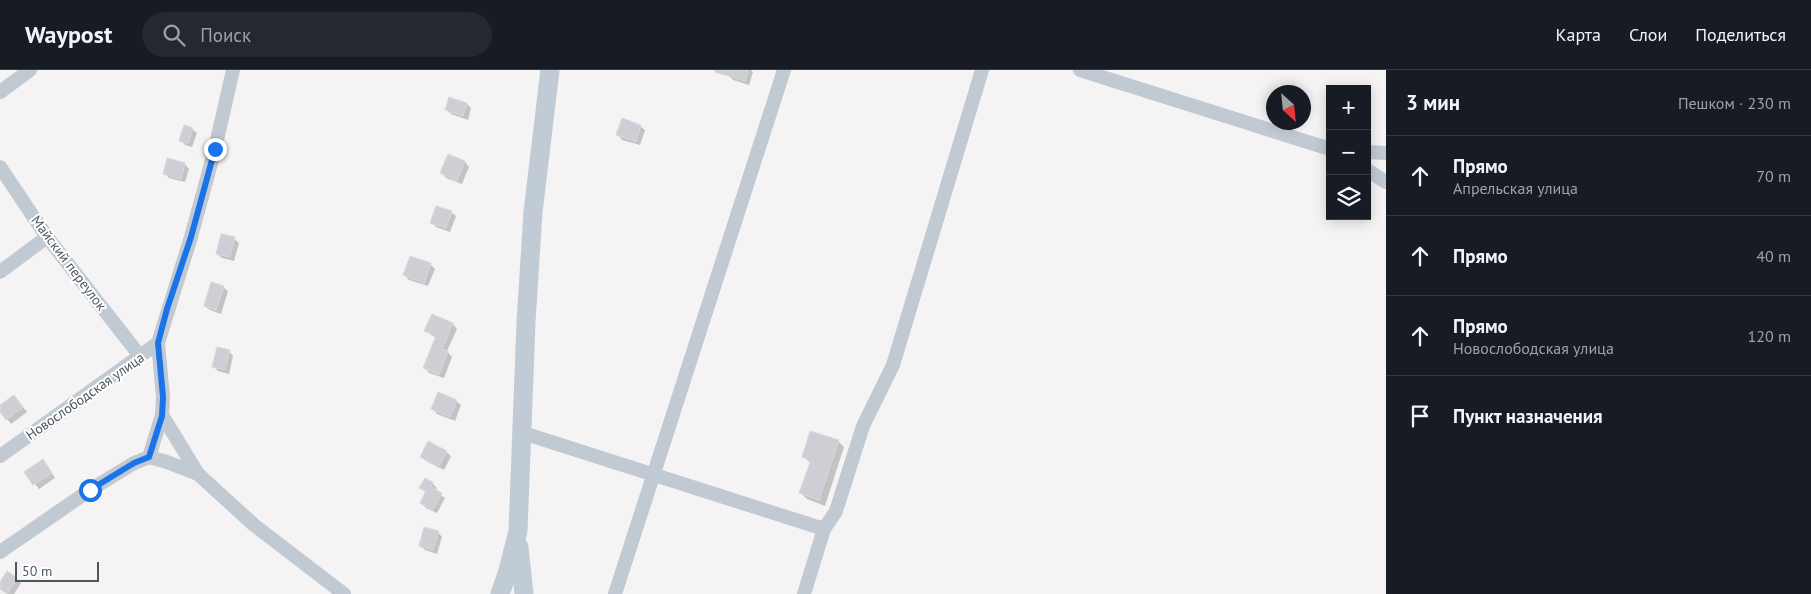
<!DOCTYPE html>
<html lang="ru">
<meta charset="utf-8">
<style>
:root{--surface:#171b24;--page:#242831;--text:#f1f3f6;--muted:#9ea1a6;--line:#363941}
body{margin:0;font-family:"PT Sans",sans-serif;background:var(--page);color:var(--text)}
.controls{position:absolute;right:15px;top:15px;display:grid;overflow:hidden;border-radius:0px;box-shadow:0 2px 12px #0003}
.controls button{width:45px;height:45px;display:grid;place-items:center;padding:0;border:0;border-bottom:1px solid var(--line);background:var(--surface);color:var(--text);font:25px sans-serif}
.compass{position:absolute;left:1266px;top:15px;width:45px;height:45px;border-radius:50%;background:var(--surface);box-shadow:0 2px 12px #0003;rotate:153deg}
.scale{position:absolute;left:15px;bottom:12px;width:84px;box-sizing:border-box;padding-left:5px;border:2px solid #4a5661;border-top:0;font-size:14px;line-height:18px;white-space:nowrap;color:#4a5661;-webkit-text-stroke:4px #fff;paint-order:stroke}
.stop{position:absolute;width:15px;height:15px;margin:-11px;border:4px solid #1a73e8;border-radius:50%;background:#fff}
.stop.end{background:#1a73e8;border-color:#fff;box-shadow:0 1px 5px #0008}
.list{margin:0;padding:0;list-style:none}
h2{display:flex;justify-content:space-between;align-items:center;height:65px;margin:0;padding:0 20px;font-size:21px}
h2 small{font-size:16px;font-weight:400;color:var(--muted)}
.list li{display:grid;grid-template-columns:32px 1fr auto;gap:15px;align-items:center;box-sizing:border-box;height:80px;padding:0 20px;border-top:1px solid var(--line)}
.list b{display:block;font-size:19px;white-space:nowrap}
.list p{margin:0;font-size:16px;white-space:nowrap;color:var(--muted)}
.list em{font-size:16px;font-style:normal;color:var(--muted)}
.icon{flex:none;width:28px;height:28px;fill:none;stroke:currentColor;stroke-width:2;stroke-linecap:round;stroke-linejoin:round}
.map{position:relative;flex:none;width:1386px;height:524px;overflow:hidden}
header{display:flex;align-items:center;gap:30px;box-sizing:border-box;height:70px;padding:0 25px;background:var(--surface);border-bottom:1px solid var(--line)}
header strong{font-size:24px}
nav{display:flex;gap:28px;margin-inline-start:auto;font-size:18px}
.search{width:350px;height:45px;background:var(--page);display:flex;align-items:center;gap:12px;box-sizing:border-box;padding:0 18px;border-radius:28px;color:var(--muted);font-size:19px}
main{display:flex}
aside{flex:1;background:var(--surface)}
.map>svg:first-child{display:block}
.shadow{fill:#0003}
.building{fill:#cdcfd5;stroke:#d7d9de}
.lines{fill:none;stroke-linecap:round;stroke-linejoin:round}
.street{stroke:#c1cad2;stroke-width:14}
.secondary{stroke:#c1cbd6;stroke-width:19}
.route{stroke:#1a73e8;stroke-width:6}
.labels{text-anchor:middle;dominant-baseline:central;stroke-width:4;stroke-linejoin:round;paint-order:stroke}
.street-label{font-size:14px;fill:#4a5661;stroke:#fff}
</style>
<header>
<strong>Waypost</strong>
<div class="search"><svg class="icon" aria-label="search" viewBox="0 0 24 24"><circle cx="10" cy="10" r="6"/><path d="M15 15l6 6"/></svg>Поиск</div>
<nav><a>Карта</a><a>Слои</a><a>Поделиться</a></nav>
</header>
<main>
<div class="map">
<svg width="1386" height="524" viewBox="0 0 1386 524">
<rect width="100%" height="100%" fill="#f5f3f3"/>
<!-- shadow -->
<g class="shadow">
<path d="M730,0H751L753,2L749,15L733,10L729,6Z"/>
<path d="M450,28L467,34L471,38L468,50L451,44L446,39Z"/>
<path d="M640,56L645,60L640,75L622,70L618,65Z"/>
<path d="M192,59L197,63L192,77L185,75L181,70Z"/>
<path d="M449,86L465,92L469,97L462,114L446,108L442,103Z"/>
<path d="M185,94L189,99L185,112L169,108L165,104Z"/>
<path d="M451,142L456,146L450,162L436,157L432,153Z"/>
<path d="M234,169L239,173L234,191L222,188L217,184Z"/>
<path d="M430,194L435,199L428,216L409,210L404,205Z"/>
<path d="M223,217L228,221L221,244L210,240L205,236Z"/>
<path d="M453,254L457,259L447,281L452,287L444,308L429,303L425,298L436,268L425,261Z"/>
<path d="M229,281L233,286L229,304L218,301L214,297Z"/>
<path d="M14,326L27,342L11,354L0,340V336Z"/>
<path d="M456,331L461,335L455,351L437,344L433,339Z"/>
<path d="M838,371L844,377L825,436L807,429L801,423L811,393L803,387Z"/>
<path d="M446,382L451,386L444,400L426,391L421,386Z"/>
<path d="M47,395L55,408L39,419L26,402Z"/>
<path d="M432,413L437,418L435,421L445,428L437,443L426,438L421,433L425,422L421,418Z"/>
<path d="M438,462L442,467L437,484L425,480L420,476Z"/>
<path d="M7,503L21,513L14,524H7L0,519V514Z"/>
</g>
<!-- building -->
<g class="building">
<path d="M715,0H748L745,11L715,2Z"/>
<path d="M449,27L467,33L463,46L445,40Z"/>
<path d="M622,48L641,55L636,72L616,65Z"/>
<path d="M184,55L193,58L188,73L179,71Z"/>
<path d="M448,84L465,91L457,111L440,103Z"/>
<path d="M167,88L185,93L181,109L163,104Z"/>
<path d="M436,136L452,141L446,158L430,153Z"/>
<path d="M221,164L235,167L230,187L216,184Z"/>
<path d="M410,186L431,193L424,213L403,205Z"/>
<path d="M211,212L224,216L216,240L204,236Z"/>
<path d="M432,244L453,253L442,279L448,281L439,305L423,298L436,266L424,261Z"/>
<path d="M217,277L230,280L225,300L212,297Z"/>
<path d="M438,322L457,330L450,347L431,339Z"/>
<path d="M14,325L23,337L6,350L0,342V335Z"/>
<path d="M810,361L839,370L819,430L799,423L811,390L802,387Z"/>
<path d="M428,371L447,381L439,396L420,387Z"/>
<path d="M43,389L52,403L33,415L24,402Z"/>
<path d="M425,408L433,412L431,417L442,423L433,440L420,433L426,421L419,418Z"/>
<path d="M424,457L439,461L433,480L419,476Z"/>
<path d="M7,501L17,508L7,524L0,519V512Z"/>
</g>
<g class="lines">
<!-- street -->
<g class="street">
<path d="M1080,0L1330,79"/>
<path d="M0,22L30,0"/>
<path d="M1367,82L1386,83"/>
<path d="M0,97L47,167L140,286"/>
<path d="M1367,100L1386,112"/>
<path d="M0,202L47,167"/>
<path d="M158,273L163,327L162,345L198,404L254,455L344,524"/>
<path d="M523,363L824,459L836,441L863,356L893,295L982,0"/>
<path d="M0,386L158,273L191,167L215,79L233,0"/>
<path d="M149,387L167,392L198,404"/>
<path d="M0,482L90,420L134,393L149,387L162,345"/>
<path d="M615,524L784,0"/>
<path d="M804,524L824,459"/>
</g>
<!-- secondary -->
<g class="secondary">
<path d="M519,477L524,524"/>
<path d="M500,524L507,504L518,461L526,252L533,142L550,0"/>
</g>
</g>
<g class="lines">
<!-- route -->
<path class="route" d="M90,420L134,393L149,387L162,346L163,327L158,273L167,239L191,167L215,79"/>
</g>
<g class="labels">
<!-- street labels -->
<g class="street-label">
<text transform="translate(69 193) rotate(53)">Майский переулок</text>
<text transform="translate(85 326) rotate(-35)">Новослободская улица</text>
</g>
</g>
</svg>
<div class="controls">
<button>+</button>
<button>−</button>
<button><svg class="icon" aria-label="layers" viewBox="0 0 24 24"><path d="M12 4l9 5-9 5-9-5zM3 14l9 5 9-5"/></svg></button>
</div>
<svg class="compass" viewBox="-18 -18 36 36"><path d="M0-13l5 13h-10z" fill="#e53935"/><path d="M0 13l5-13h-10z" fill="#9ea1a6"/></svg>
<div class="scale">50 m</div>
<div class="stop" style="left:90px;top:420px"></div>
<div class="stop end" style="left:215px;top:79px"></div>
</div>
<aside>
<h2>3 мин<small>Пешком · 230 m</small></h2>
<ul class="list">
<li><svg class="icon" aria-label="ahead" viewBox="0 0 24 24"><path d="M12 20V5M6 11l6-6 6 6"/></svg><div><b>Прямо</b><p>Апрельская улица</p></div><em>70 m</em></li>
<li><svg class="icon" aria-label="ahead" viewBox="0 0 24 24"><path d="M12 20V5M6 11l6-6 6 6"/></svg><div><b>Прямо</b></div><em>40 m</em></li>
<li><svg class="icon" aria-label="ahead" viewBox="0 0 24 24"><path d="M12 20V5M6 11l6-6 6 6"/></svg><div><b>Прямо</b><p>Новослободская улица</p></div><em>120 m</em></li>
<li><svg class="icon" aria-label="arrive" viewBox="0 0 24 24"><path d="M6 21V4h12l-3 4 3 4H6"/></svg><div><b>Пункт назначения</b></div></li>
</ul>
</aside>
</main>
